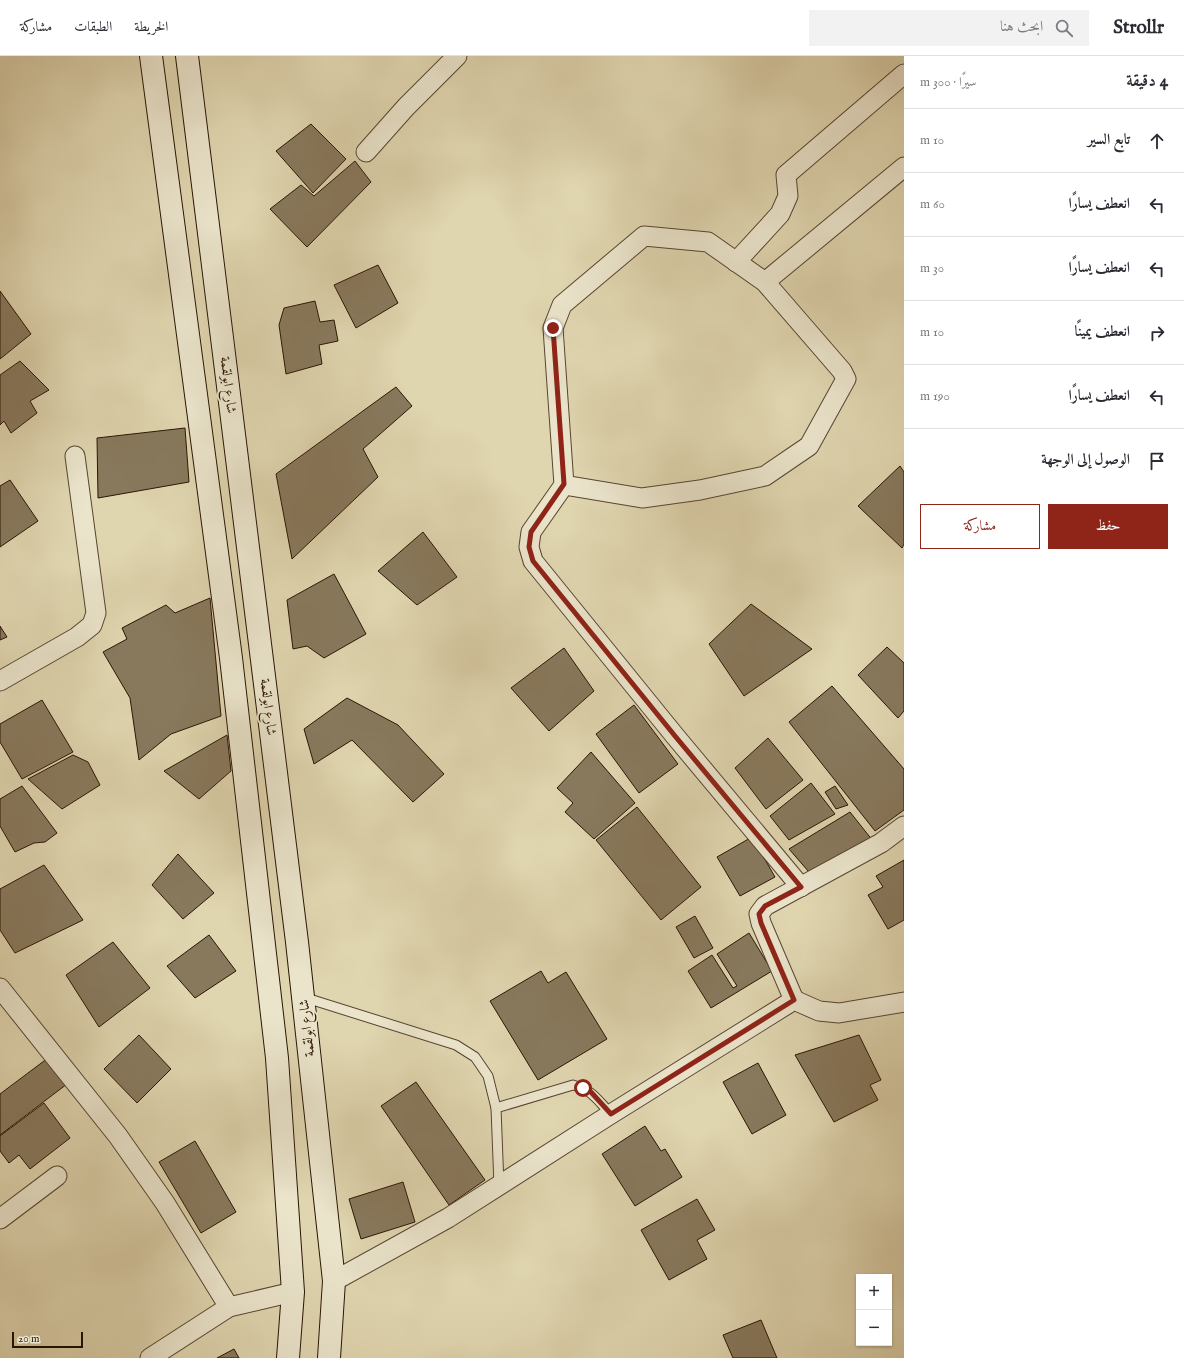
<!DOCTYPE html>
<html lang="ar">
<meta charset="utf-8">
<style>
:root{--surface:#fff;--page:#f2f2f3;--text:#2b2b33;--muted:#7c7c81;--line:#e1e1e2;--accent:#8f2418}
body{margin:0;font-family:"IM FELL English",Amiri,serif;background:var(--page);color:var(--text);direction:rtl}
.controls{position:absolute;right:12px;bottom:12px;display:grid;overflow:hidden;border-radius:0px;box-shadow:0 1px 3px #0004}
.controls button{width:36px;height:36px;display:grid;place-items:center;padding:0;border:0;border-bottom:1px solid var(--line);background:var(--surface);color:var(--text);font:20px sans-serif}
.scale{position:absolute;left:12px;bottom:10px;width:71px;box-sizing:border-box;padding-left:4px;border:2px solid #2a1505;border-top:0;font-size:11px;line-height:14px;white-space:nowrap;color:#2a1505;-webkit-text-stroke:3px #eae4cb;paint-order:stroke}
.stop{position:absolute;width:12px;height:12px;margin:-9px;border:3px solid #8f2418;border-radius:50%;background:#fff}
.stop.end{background:#8f2418;border-color:#fff;box-shadow:0 1px 4px #0008}
.list{margin:0;padding:0;list-style:none}
h2{display:flex;justify-content:space-between;align-items:center;height:52px;margin:0;padding:0 16px;font-size:17px}
h2 small{font-size:13px;font-weight:400;color:var(--muted)}
.list li{display:grid;grid-template-columns:26px 1fr auto;gap:12px;align-items:center;box-sizing:border-box;height:64px;padding:0 16px;border-top:1px solid var(--line)}
.list b{display:block;font-size:15px;white-space:nowrap}
.list em{font-size:13px;font-style:normal;color:var(--muted)}
.actions{display:flex;gap:8px;padding:12px 16px}
.actions a{flex:1;padding:9px 0;border:1px solid var(--accent);border-radius:0px;text-align:center;font-size:14px;color:var(--accent)}
.actions .main{background:var(--accent);color:#fff}
.icon{flex:none;width:22px;height:22px;fill:none;stroke:currentColor;stroke-width:2;stroke-linecap:round;stroke-linejoin:round}
.map{position:relative;flex:none;width:904px;height:1302px;overflow:hidden;direction:ltr}
header{display:flex;align-items:center;gap:24px;box-sizing:border-box;height:56px;padding:0 20px;background:var(--surface);border-bottom:1px solid var(--line)}
header strong{font-size:19px}
nav{display:flex;gap:22px;margin-inline-start:auto;font-size:14px}
.search{width:280px;height:36px;background:var(--page);display:flex;align-items:center;gap:10px;box-sizing:border-box;padding:0 14px;border-radius:0px;color:var(--muted);font-size:15px}
main{display:flex}
aside{flex:1;background:var(--surface)}
.map>svg:first-child{display:block}
.building{fill:#88795d;stroke:#2a1505}
.lines{fill:none;stroke-linecap:round;stroke-linejoin:round}
.lane-casing{stroke:#574530;stroke-width:11}
.street-casing{stroke:#574530;stroke-width:21}
.secondary-casing{stroke:#2a1505;stroke-width:24}
.lane{stroke:#eae4cb;stroke-width:9}
.street{stroke:#eae4cb;stroke-width:19}
.secondary{stroke:#eae4cb;stroke-width:22}
.route{stroke:#8f2418;stroke-width:5}
.labels{text-anchor:middle;dominant-baseline:central;stroke-width:3.5;stroke-linejoin:round;paint-order:stroke}
.street-label{font-size:14px;fill:#2a1505;stroke:#eae4cb}
</style>
<header>
<strong>Strollr</strong>
<div class="search"><svg class="icon" aria-label="search" viewBox="0 0 24 24"><circle cx="10" cy="10" r="6"/><path d="M15 15l6 6"/></svg>ابحث هنا</div>
<nav><a>الخريطة</a><a>الطبقات</a><a>مشاركة</a></nav>
</header>
<main>
<aside>
<h2>4 دقيقة<small>سيرًا · 300 m</small></h2>
<ul class="list">
<li><svg class="icon" aria-label="ahead" viewBox="0 0 24 24"><path d="M12 20V5M6 11l6-6 6 6"/></svg><div><b>تابع السير</b></div><em>10 m</em></li>
<li><svg class="icon" aria-label="left" viewBox="0 0 24 24"><path d="M17 20v-9H6M10 6l-5 5 5 5"/></svg><div><b>انعطف يسارًا</b></div><em>60 m</em></li>
<li><svg class="icon" aria-label="left" viewBox="0 0 24 24"><path d="M17 20v-9H6M10 6l-5 5 5 5"/></svg><div><b>انعطف يسارًا</b></div><em>30 m</em></li>
<li><svg class="icon" aria-label="right" viewBox="0 0 24 24"><path d="M7 20v-9h11M14 6l5 5-5 5"/></svg><div><b>انعطف يمينًا</b></div><em>10 m</em></li>
<li><svg class="icon" aria-label="left" viewBox="0 0 24 24"><path d="M17 20v-9H6M10 6l-5 5 5 5"/></svg><div><b>انعطف يسارًا</b></div><em>190 m</em></li>
<li><svg class="icon" aria-label="arrive" viewBox="0 0 24 24"><path d="M6 21V4h12l-3 4 3 4H6"/></svg><div><b>الوصول إلى الوجهة</b></div></li>
</ul>
<div class="actions"><a class="main">حفظ</a><a>مشاركة</a></div>
</aside>
<div class="map">
<svg width="904" height="1302" viewBox="0 0 904 1302">
<rect width="100%" height="100%" fill="#dfd5af"/>
<filter id="stains"><feTurbulence type="fractalNoise" baseFrequency=".005" numOctaves="4"/><feColorMatrix values="0 0 0 0 .2 0 0 0 0 .09 0 0 0 0 .02 0 0 0 .5 -.17"/></filter>
<radialGradient id="worn" r=".72"><stop offset=".6" stop-color="#630" stop-opacity="0"/><stop offset="1" stop-color="#630" stop-opacity=".3"/></radialGradient>
<!-- building -->
<g class="building">
<path d="M311,68L346,103L313,137L276,95Z"/>
<path d="M355,105L371,126L307,191L270,153L301,129L314,140Z"/>
<path d="M378,209L398,247L356,272L334,229Z"/>
<path d="M0,235L31,278L0,303Z"/>
<path d="M315,245L320,266L334,264L338,285L319,289L322,308L286,318L279,269L284,252Z"/>
<path d="M20,305L49,334L30,345L37,357L11,377L4,365L0,369V319Z"/>
<path d="M396,331L412,350L363,393L378,421L292,503L276,418Z"/>
<path d="M185,372L189,426L98,442L97,382Z"/>
<path d="M900,410L904,416V488L902,492L858,450Z"/>
<path d="M10,424L38,465L0,491V430Z"/>
<path d="M423,476L457,521L417,549L378,515Z"/>
<path d="M334,518L366,578L324,602L307,590L293,593L287,544Z"/>
<path d="M210,542L221,660L171,678L139,704L130,642L103,596L127,583L122,572L166,549L175,557Z"/>
<path d="M751,548L812,593L744,640L709,588Z"/>
<path d="M0,570L7,581L0,584Z"/>
<path d="M887,591L904,607V655L898,662L858,619Z"/>
<path d="M564,592L594,635L549,675L511,632Z"/>
<path d="M832,630L904,713V754L875,775L789,666Z"/>
<path d="M347,642L398,669L444,718L413,746L352,684L314,708L304,673Z"/>
<path d="M42,644L73,696L22,723L0,686V668Z"/>
<path d="M634,649L678,708L639,737L596,678Z"/>
<path d="M227,679L231,715L199,743L164,715Z"/>
<path d="M768,682L803,724L766,753L735,712Z"/>
<path d="M591,696L635,747L594,783L565,756L573,747L557,732Z"/>
<path d="M73,699L88,706L100,729L62,753L28,723Z"/>
<path d="M811,727L835,758L789,784L770,760Z"/>
<path d="M22,730L57,777L45,786L34,787L15,796L0,770V743Z"/>
<path d="M835,730L848,749L836,753L825,736Z"/>
<path d="M637,751L701,831L661,864L596,784Z"/>
<path d="M850,756L873,785L809,816L789,793Z"/>
<path d="M752,781L775,821L740,840L717,801Z"/>
<path d="M178,798L214,837L183,863L152,829Z"/>
<path d="M904,804V864L888,873L868,839L883,831L876,820Z"/>
<path d="M44,809L83,864L15,897L0,874V833Z"/>
<path d="M695,860L713,892L694,902L676,871Z"/>
<path d="M749,877L772,915L711,952L688,915L712,899L733,932L737,930L717,898Z"/>
<path d="M209,879L236,915L195,942L167,910Z"/>
<path d="M113,886L150,932L99,971L66,919Z"/>
<path d="M541,915L548,927L566,916L607,983L538,1024L490,945Z"/>
<path d="M139,979L171,1013L137,1047L104,1013Z"/>
<path d="M859,979L881,1024L870,1029L878,1044L834,1066L795,999Z"/>
<path d="M48,1002L67,1028L0,1079V1038Z"/>
<path d="M758,1007L786,1059L752,1078L723,1026Z"/>
<path d="M416,1026L485,1124L449,1149L381,1050Z"/>
<path d="M44,1047L70,1082L30,1113L19,1099L9,1107L0,1095V1080Z"/>
<path d="M645,1070L661,1095L665,1093L682,1121L635,1150L602,1098Z"/>
<path d="M195,1085L236,1156L201,1177L159,1106Z"/>
<path d="M403,1126L415,1166L361,1183L349,1143Z"/>
<path d="M697,1143L715,1174L697,1184L707,1203L669,1224L641,1174Z"/>
<path d="M761,1264L777,1302H733L723,1279Z"/>
<path d="M234,1293L239,1302H217Z"/>
</g>
<g class="lines">
<!-- lane casing -->
<g class="lane-casing">
<g id="lane">
<path d="M303,941L456,989L475,1001L488,1020L496,1052L499,1130"/>
<path d="M496,1052L573,1029C593,1034 598,1045 611,1058"/>
</g>
</g>
<!-- street casing -->
<g class="street-casing">
<g id="street">
<path d="M366,96L406,51L457,0"/>
<path d="M736,206L780,158L788,140L786,119L904,18"/>
<path d="M765,226L904,111"/>
<path d="M564,429L642,442L700,434L765,420L809,390L846,323L842,315L765,226L708,186L644,180L562,249L553,272L564,429L531,476L529,491L533,505L675,680L801,831"/>
<path d="M0,625L77,581L92,569L96,557L75,400"/>
<path d="M0,932L118,1080L165,1147L229,1251"/>
<path d="M794,944L761,867L759,858L765,850L881,787L904,770"/>
<path d="M0,1163L57,1120"/>
<path d="M334,1225L448,1162L611,1058L794,944L819,955L839,957L904,946"/>
<path d="M150,1302L229,1251L293,1236"/>
</g>
</g>
<!-- secondary casing -->
<g class="secondary-casing">
<g id="secondary">
<path d="M151,0L231,602L277,1002L293,1236L288,1302"/>
<path d="M187,0L297,886L334,1225L329,1302"/>
</g>
</g>
<!-- lane -->
<use href="#lane" class="lane"/>
<!-- street -->
<use href="#street" class="street"/>
<!-- secondary -->
<use href="#secondary" class="secondary"/>
</g>
<g class="lines">
<!-- route -->
<path class="route" d="M553,272L564,428L531,476L529,491L533,505L675,680L801,831L765,850L759,858L761,867L794,944L611,1058L590,1035L583,1032"/>
</g>
<g class="labels">
<!-- street labels -->
<g class="street-label">
<text transform="translate(228 329) rotate(83)">شارع ابولقمة</text>
<text transform="translate(268 651) rotate(83)">شارع ابولقمة</text>
<text transform="translate(307 972) rotate(-96)">شارع ابولقمة</text>
</g>
</g>
<rect width="100%" height="100%" filter="url(#stains)"/>
<rect width="100%" height="100%" fill="url(#worn)"/>
</svg>
<div class="controls">
<button>+</button>
<button>−</button>
</div>
<div class="scale">20 m</div>
<div class="stop" style="left:583px;top:1032px"></div>
<div class="stop end" style="left:553px;top:272px"></div>
</div>
</main>
